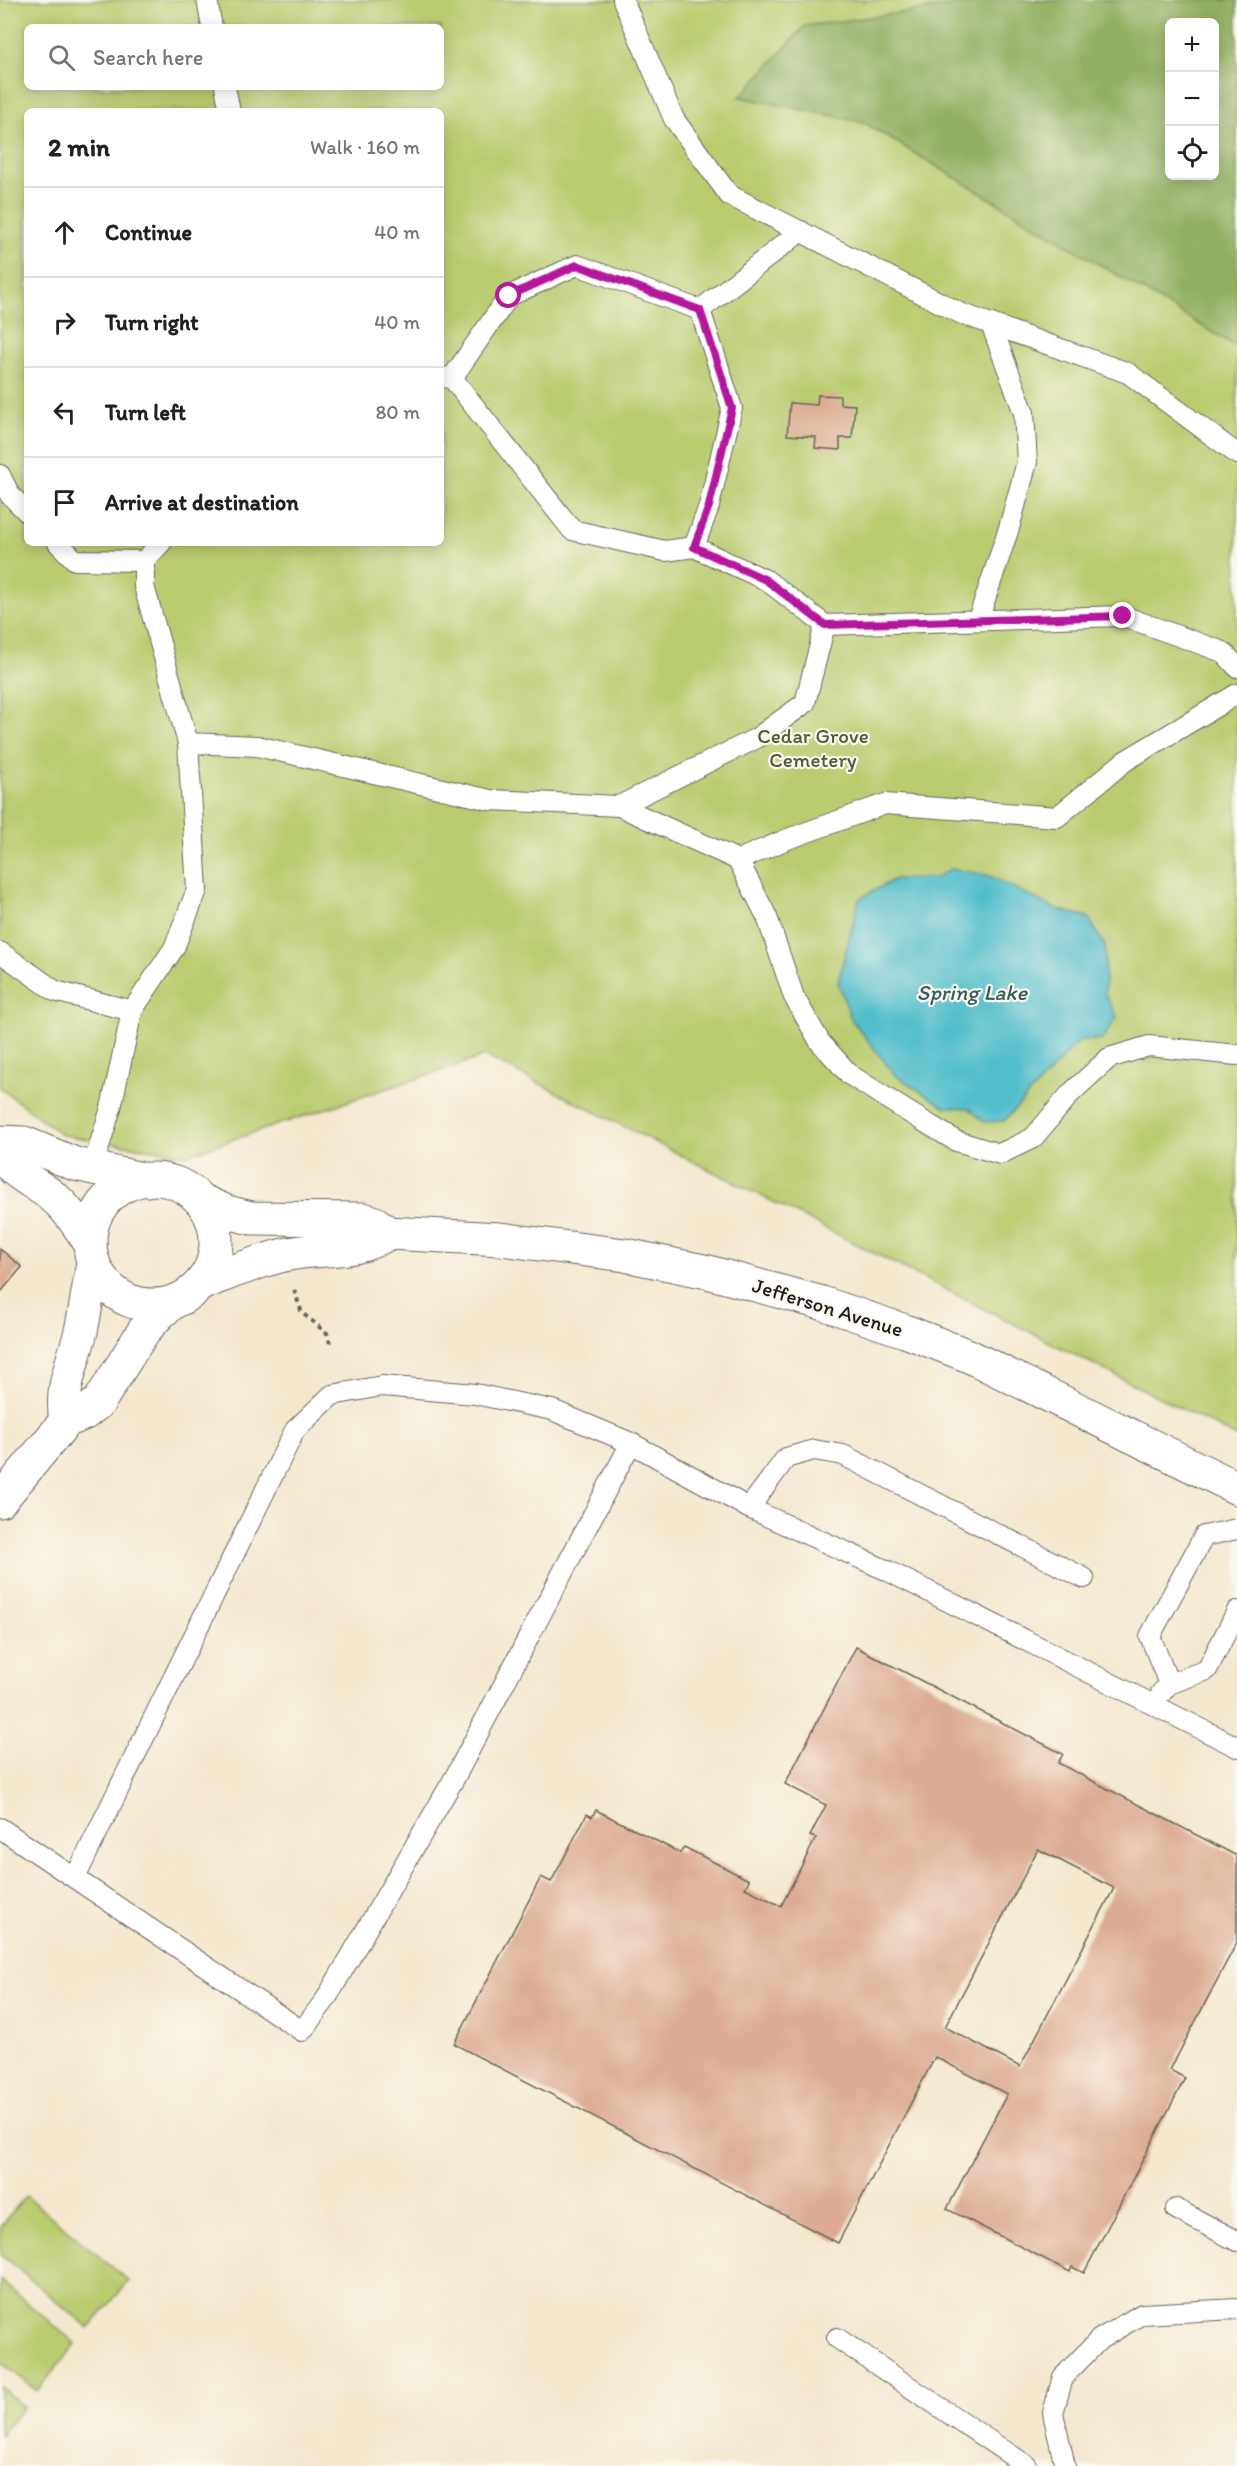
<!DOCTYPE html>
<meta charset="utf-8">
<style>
:root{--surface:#fff;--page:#f2f2f2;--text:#202124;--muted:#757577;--line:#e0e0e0}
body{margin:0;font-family:Itim,sans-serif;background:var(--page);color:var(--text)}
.controls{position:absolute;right:18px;top:18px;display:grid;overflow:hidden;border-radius:9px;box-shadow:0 3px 15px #0003}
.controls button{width:54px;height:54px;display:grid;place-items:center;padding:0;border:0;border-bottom:2px solid var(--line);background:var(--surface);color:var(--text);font:30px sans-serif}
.stop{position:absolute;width:18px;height:18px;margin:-14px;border:4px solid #b5179e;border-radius:50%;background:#fff}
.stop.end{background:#b5179e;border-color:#fff;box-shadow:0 2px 6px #0008}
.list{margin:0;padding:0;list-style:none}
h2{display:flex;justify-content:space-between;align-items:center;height:78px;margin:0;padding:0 24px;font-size:26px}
h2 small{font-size:20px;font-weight:400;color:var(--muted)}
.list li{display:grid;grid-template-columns:39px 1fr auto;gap:18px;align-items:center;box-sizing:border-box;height:90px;padding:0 24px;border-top:2px solid var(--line)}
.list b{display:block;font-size:22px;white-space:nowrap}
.list em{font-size:20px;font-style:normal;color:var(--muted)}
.icon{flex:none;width:33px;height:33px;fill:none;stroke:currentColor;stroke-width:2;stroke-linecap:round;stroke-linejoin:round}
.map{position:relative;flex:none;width:1237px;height:2466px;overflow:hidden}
.search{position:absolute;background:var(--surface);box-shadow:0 3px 15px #0003;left:24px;top:24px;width:420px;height:66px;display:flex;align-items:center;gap:15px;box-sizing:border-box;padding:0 21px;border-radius:9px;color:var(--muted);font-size:22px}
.panel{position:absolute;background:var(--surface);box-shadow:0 3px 15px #0003;left:24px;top:108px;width:420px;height:438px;border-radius:9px}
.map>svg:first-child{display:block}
.green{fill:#bacc6f;stroke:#6b7446;stroke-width:1.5;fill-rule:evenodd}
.forest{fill:#93b062;stroke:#58663f;stroke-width:1.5;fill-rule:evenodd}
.water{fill:#52becb;stroke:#376d74;stroke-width:1.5}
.building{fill:#dcab93;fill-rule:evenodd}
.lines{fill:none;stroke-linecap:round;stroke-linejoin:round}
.service-casing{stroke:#68635b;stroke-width:22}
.secondary-casing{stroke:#68635b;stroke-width:35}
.path{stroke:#68635b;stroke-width:4;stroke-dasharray:4.5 4.5;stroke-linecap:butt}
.service{stroke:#fff;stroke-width:20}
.secondary{stroke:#fff;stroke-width:33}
.route{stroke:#b5179e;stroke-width:8}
.labels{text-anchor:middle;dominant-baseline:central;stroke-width:4.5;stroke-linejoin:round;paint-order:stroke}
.park-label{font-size:21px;fill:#535a39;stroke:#fbf7ec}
.street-label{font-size:21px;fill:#1c1c1c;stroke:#fbf7ec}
.water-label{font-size:22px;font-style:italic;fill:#325d62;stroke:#fbf7ec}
</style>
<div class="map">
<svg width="1237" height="2466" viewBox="0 0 1237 2466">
<rect width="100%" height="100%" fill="#fbf7ec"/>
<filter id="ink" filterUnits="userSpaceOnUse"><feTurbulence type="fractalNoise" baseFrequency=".0167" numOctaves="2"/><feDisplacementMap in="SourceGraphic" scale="12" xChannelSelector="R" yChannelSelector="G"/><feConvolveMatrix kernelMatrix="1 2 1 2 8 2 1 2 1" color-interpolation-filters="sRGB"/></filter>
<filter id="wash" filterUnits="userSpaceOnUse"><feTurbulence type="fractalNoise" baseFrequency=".008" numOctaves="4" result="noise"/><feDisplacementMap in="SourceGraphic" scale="24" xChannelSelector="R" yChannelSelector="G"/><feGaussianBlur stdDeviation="1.35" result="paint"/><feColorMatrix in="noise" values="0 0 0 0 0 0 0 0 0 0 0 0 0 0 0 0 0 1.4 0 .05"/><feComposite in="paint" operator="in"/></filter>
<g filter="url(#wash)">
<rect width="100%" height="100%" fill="#f4e8cf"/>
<!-- green -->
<g class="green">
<path d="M0,0H978L740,97L863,122L1237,347V1437L485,1056L186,1155L62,1135L0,1088ZM27,27H441V87H27ZM27,111H441V543H27Z"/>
<path d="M26,2196L129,2281L89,2328L0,2254V2226Z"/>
<path d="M0,2280L76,2344L37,2391L0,2361Z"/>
<path d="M0,2387L24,2407L0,2435Z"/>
</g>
<!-- forest -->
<path class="forest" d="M978,0H1237V347L863,122L740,97L805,26L973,3ZM1170,22H1214V176H1170Z"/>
<!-- water -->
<path class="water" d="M951,869L988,875L1056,909L1088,917L1105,946V994L1117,1017L1102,1040H1080L1004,1121L984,1122L969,1108L945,1107L895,1075L851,1019L838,982L859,899L895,879L935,878Z"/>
<g id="blocks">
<!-- building -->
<g class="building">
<path d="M818,395L840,396V404L855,405L852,438H840V450L815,448L816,437L787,435L790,403L817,405Z"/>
<path d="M0,1249L22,1267L0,1293Z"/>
<path d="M856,1647L1063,1754L1058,1763L1237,1856V1942L1170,2070L1185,2078L1084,2273L1072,2267L1070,2272L947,2209L1007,2094L935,2057L838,2243L454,2044L541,1877L551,1882L587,1814L592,1817L596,1810L680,1853L684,1847L749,1880L745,1888L781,1906L816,1838L810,1836L826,1805L785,1784ZM1038,1849L1114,1888L1020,2067L945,2027Z"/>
</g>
</g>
</g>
<g filter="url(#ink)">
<use href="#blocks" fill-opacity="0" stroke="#68635b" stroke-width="1.5"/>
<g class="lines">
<!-- service casing -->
<g class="service-casing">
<g id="service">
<path d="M207,0L212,27"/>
<path d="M623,0L674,119L729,195L960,313L1128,373L1237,454"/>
<path d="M225,87L230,111"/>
<path d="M700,310L801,231"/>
<path d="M441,377L452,378L572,530L665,551L694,547L709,506L732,408L700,310L577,265L509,296L452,378"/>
<path d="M0,475L10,495L27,512"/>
<path d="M58,543L75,560L144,561"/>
<path d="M161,543L144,561V586L188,743L257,746L490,800L619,806L738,860L785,840L885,804L1057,817L1125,761L1237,694"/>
<path d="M978,620L1009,528L1027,462L1024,413L991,324"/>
<path d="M825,625L1123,616L1223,652L1237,667"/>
<path d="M619,806L757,738L805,703L825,625L766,580L694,547"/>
<path d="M738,860L767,917L794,997L820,1042L850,1075L905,1110L956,1141L1000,1154L1033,1138L1071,1093L1109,1058L1149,1046L1237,1055"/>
<path d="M0,952L55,991L132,1011"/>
<path d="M92,1169L111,1108L132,1011L174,948L197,890L188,743"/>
<path d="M749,1508L786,1458L814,1450L843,1455L1084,1578"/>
<path d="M1169,1684L1150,1636L1204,1536L1237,1529"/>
<path d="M1161,1693L1169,1684L1207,1670L1237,1611"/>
<path d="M0,1828L302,2031L326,1999L455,1777L631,1443"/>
<path d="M75,1878L295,1430L332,1395L382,1386L475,1394L552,1410L631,1443L749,1508L888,1571L1237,1747"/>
<path d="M1176,2209L1237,2241"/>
<path d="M837,2338L1027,2466"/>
<path d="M1065,2466L1053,2413L1063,2377L1100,2339L1142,2314L1237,2309"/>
</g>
</g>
<!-- secondary casing -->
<g class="secondary-casing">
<g id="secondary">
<path d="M0,1142L24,1143L75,1164L147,1180"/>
<path d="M0,1151C11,1175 39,1183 58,1201C71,1213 80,1228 90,1243"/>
<circle cx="153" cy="1242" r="63"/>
<path d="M200,1200L227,1212L251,1218L363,1219L375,1223L388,1233L500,1239L625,1255L708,1272L822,1303L905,1331L969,1356L1237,1488"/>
<path d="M200,1284C227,1274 255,1262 284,1255C321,1246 355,1256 388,1233"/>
<path d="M66,1421C60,1386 73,1364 81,1331C86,1308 89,1285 93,1262"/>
<path d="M0,1501L66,1421L85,1413L99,1402L143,1332L160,1313L175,1301"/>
</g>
</g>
<!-- path -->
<path class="path" d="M294,1290L302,1313L327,1333L330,1343"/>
<!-- service -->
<use href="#service" class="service"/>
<!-- secondary -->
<use href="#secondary" class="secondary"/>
</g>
</g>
<g class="lines" filter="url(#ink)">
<!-- route -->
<path class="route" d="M509,296L577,265L700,310L732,408L709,506L694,547L766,580L825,625L1123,616"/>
</g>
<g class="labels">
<!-- park labels -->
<g class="park-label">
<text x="813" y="735">Cedar Grove<tspan x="813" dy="24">Cemetery</tspan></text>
</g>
<!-- street labels -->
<g class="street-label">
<text transform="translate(828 1307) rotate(17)">Jefferson Avenue</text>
</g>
<!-- water labels -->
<g class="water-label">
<text x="972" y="992">Spring Lake</text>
</g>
</g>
</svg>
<div class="controls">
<button>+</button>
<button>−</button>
<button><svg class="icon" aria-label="locate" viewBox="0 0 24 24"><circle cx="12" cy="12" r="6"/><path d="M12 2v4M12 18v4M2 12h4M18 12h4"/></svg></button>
</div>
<div class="stop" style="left:509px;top:296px"></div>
<div class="stop end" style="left:1123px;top:616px"></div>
<div class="search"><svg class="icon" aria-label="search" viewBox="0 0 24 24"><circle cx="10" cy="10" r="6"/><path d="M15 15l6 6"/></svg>Search here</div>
<section class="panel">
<h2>2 min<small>Walk · 160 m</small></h2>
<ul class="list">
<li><svg class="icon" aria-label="ahead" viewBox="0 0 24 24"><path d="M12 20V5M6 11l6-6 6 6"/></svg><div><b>Continue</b></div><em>40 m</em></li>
<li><svg class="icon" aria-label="right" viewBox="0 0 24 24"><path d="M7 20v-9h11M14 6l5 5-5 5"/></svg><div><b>Turn right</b></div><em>40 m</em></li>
<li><svg class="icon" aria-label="left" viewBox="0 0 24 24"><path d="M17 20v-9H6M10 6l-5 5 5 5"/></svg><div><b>Turn left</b></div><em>80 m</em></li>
<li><svg class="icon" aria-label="arrive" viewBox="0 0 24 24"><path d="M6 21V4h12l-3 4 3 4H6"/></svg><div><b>Arrive at destination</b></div></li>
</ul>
</section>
</div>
